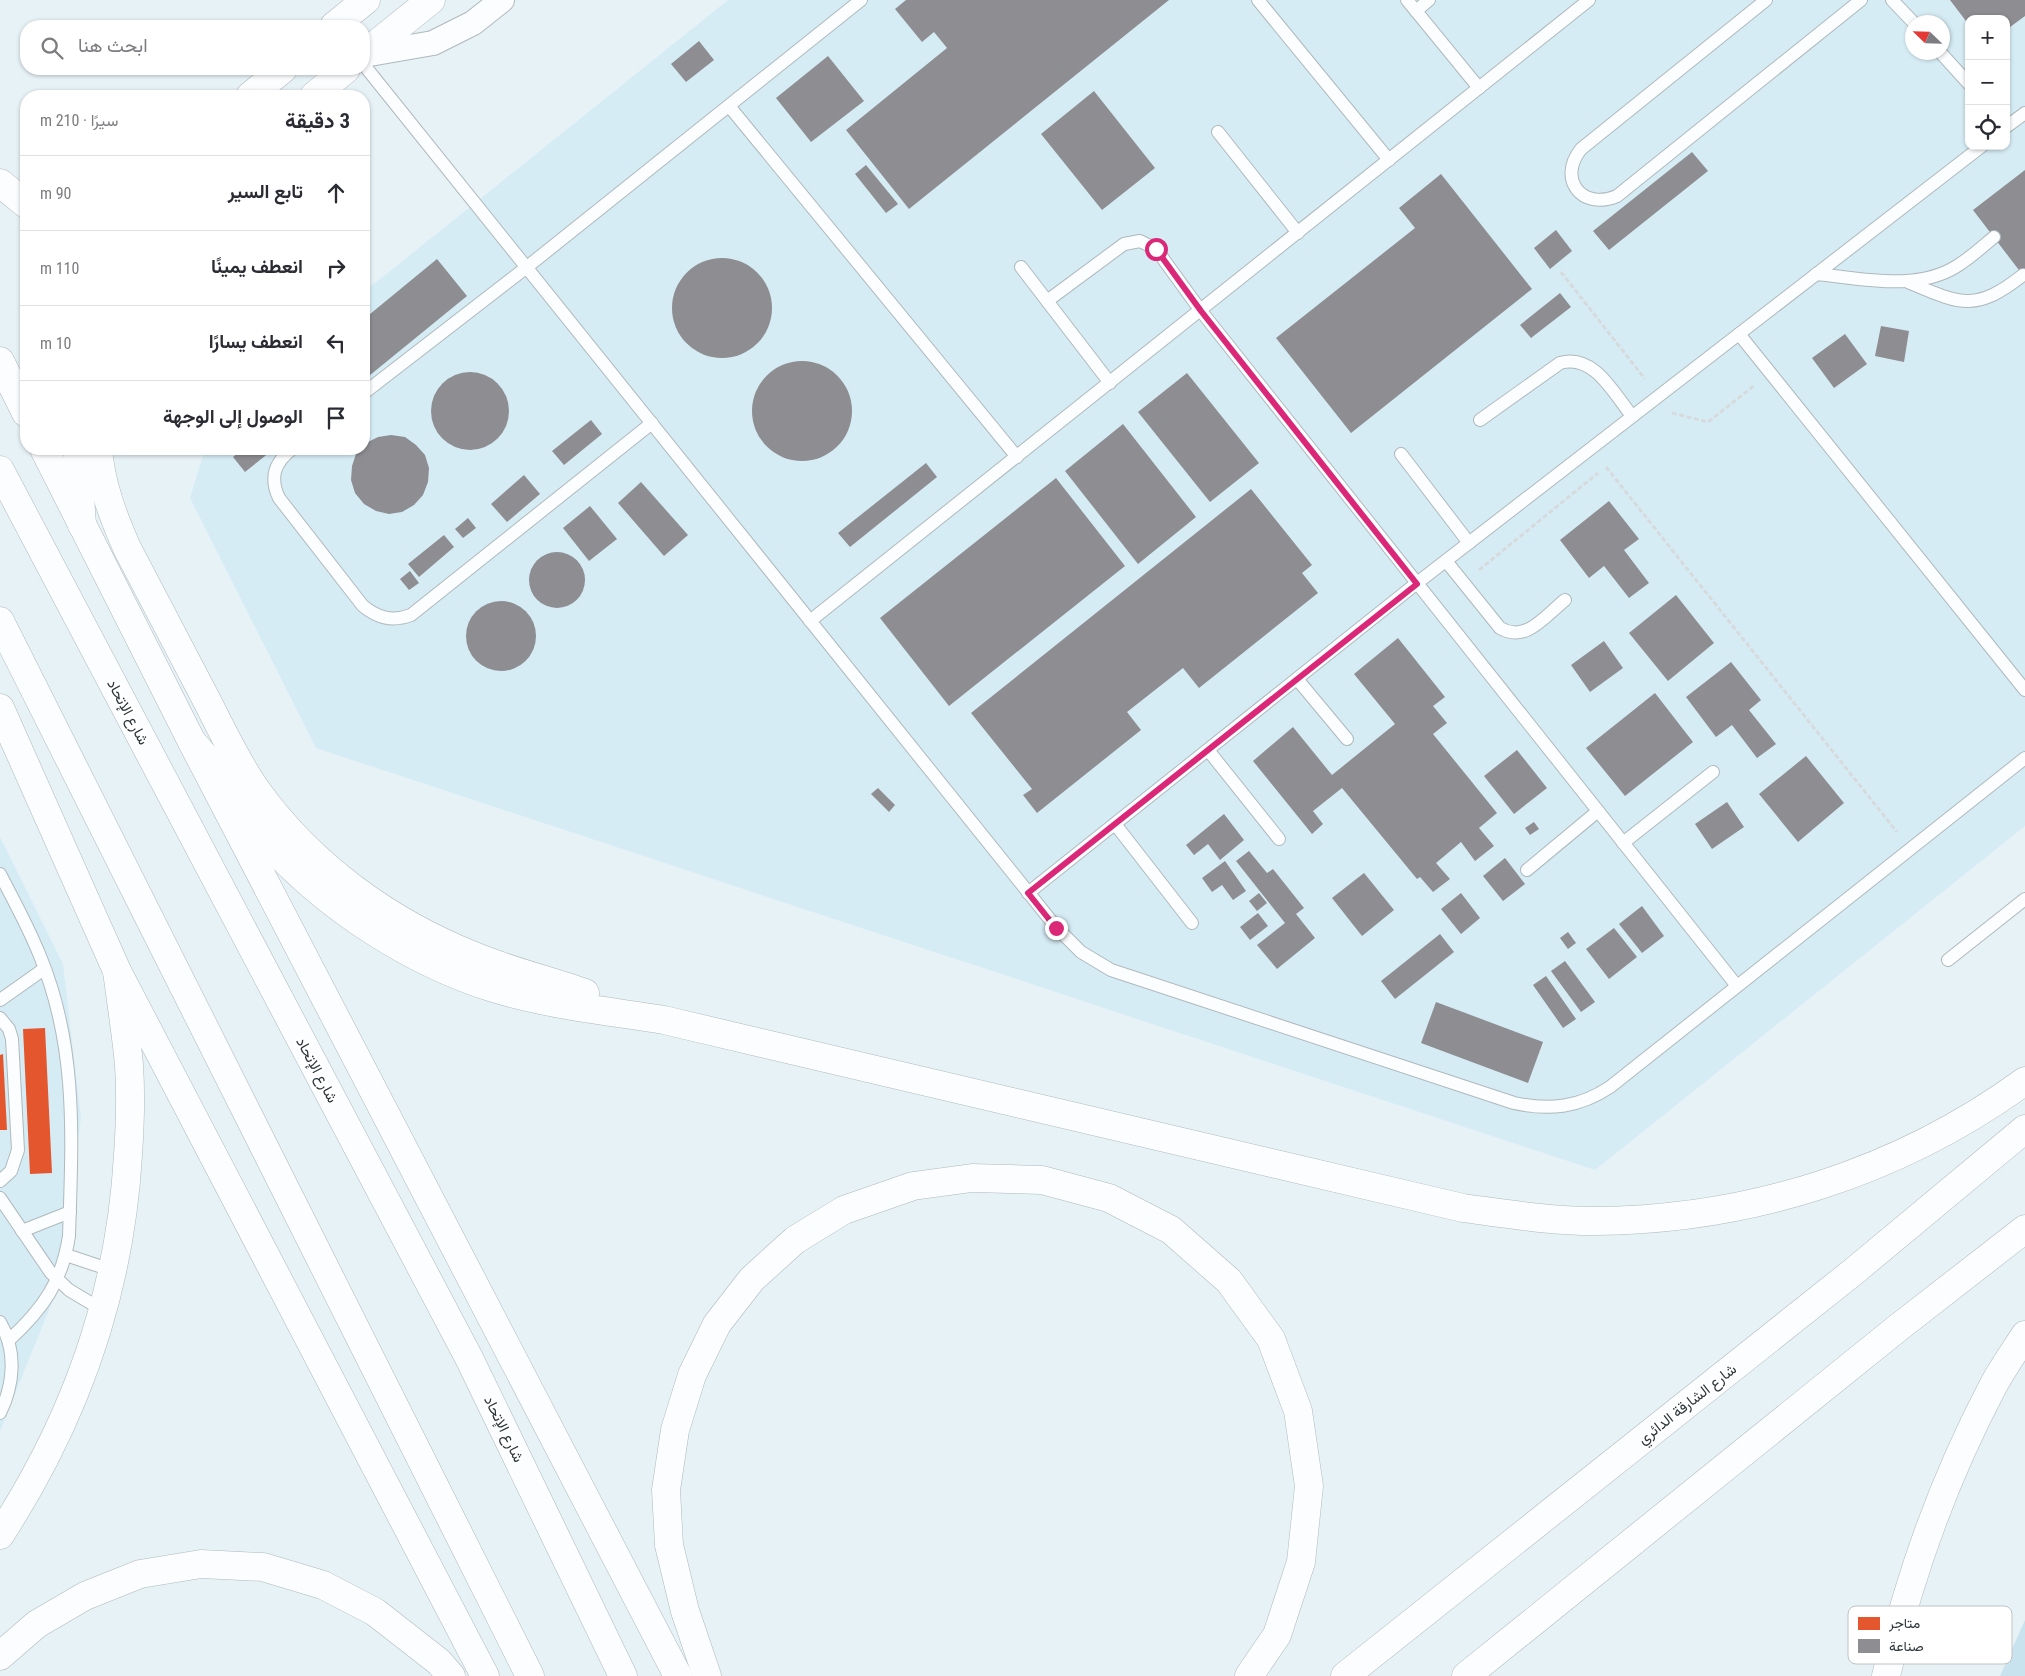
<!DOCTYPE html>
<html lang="ar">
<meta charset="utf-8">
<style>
:root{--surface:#fff;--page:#f7f7f7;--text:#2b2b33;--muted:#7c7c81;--line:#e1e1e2}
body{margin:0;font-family:"Roboto Condensed",Vazirmatn,sans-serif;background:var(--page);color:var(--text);direction:rtl}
.controls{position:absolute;right:15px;top:15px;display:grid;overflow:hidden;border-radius:10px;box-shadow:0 1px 4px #0004}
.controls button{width:45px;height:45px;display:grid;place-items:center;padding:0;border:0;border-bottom:1px solid var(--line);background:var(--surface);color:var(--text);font:25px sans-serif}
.compass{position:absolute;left:1905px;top:15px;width:45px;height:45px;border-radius:50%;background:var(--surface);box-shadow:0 1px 4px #0004;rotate:293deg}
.stop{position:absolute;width:15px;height:15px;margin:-11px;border:4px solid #db2777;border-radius:50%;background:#fff}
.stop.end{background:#db2777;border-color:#fff;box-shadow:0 1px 5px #0008}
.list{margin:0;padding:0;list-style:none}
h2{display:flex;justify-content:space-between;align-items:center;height:65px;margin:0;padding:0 20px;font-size:21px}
h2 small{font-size:16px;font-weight:400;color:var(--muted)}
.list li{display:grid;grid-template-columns:32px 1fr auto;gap:15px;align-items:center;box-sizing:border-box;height:75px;padding:0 20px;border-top:1px solid var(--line)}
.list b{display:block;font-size:19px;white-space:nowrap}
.list em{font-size:16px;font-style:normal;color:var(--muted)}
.icon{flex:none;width:28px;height:28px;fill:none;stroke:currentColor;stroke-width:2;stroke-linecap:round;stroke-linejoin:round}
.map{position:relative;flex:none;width:2025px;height:1676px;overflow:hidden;direction:ltr}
.search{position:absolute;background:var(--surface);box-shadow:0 1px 4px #0004;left:20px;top:20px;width:350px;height:55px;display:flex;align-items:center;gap:12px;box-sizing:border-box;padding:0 18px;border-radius:20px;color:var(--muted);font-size:19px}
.panel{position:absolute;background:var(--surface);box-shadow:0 1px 4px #0004;left:20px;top:90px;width:350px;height:365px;border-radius:20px;direction:rtl}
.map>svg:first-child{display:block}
.built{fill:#d6ecf5;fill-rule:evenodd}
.green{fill:#c8e3ed}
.shops{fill:#e4572e}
.industry{fill:#8d8d92}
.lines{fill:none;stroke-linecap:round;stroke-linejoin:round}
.service-casing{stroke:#afb9bd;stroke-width:14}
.minor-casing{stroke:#afb9bd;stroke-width:26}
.secondary-casing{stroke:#afb9bd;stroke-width:29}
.primary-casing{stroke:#afb9bd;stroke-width:29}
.trunk-casing{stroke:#afb9bd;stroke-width:29}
.motorway-casing{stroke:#afb9bd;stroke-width:29}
.path{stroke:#d7dadc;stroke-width:3;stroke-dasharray:5 2.5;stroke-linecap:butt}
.service{stroke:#fbfdfe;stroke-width:12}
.minor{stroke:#fbfdfe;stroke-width:24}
.secondary{stroke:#fbfdfe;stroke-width:28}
.primary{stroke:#fbfdfe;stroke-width:28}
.trunk{stroke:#fbfdfe;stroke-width:28}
.motorway{stroke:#fbfdfe;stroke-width:28}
.route{stroke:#db2777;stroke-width:6}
.labels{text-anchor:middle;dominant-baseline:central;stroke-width:5;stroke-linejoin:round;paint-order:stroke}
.street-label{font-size:15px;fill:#2c3639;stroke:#fff}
.key{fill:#fff;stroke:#c0c3c4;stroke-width:1}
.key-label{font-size:14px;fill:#2c3639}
</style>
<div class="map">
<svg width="2025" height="1676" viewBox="0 0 2025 1676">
<rect width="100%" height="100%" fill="#e7f2f7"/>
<!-- built -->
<g class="built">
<path d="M728,0H2025V826L1595,1170L316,748L190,498L205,449H364V292ZM1969,19H2006V146H1969ZM1912,22H1942V52H1912Z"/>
<path d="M0,837L63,964L81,1118L59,1285L0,1431Z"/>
</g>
<!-- green -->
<path class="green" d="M2025,1620V1676H2000Z"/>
<!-- shops -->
<g class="shops">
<path d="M45,1028L52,1173L30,1174L23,1029Z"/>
<path d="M3,1054L7,1130H0V1055Z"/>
</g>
<!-- industry -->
<g class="industry">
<path d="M906,0H1169L909,209L846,130L947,48L934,32L922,42L895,9Z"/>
<path d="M1950,0H2025V16L2006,30V19H1969V25Z"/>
<path d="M699,41L714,60L686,82L671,64Z"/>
<path d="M828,56L864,101L811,142L776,98Z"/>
<path d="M1094,91L1155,168L1102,210L1041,134Z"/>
<path d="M1692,152L1708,171L1609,250L1593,231Z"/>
<path d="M866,165L898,204L886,213L855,174Z"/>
<path d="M2025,170V278L1973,210Z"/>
<path d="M1441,174L1532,289L1351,433L1276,338L1415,228L1399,208Z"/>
<path d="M1556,230L1572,251L1550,269L1534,248Z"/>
<circle cx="722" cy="308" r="50"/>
<path d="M437,259L467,296L364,380V319Z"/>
<path d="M1560,293L1571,307L1531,338L1520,325Z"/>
<path d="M1881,326L1909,331L1904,362L1875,356Z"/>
<path d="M1845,334L1867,364L1834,388L1812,358Z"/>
<circle cx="802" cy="411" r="50"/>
<circle cx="470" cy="411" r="39"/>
<path d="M1187,373L1259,463L1210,502L1138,412Z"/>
<path d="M591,420L602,434L564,465L552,451Z"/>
<path d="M1123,424L1196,517L1138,564L1065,471Z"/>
<path d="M391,435L405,437L416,445L425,455L429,468L428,482L423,495L414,505L402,512L389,514L376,511L364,504L355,493L351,480L352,466L356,454L364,449L366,443L378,437Z"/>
<path d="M243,449H267L270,452L245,472L233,457Z"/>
<path d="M926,463L937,477L850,547L838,533Z"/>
<path d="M524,475L540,494L507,522L491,504Z"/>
<path d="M1056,478L1125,566L949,706L880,618Z"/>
<path d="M641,482L688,535L664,556L618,503Z"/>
<path d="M1251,489L1312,565L1302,573L1318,593L1199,688L1183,668L1127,712L1141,730L1037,813L1023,795L1032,789L971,713Z"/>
<path d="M1609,501L1639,539L1624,550L1649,583L1629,598L1604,566L1589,578L1560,540Z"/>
<path d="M590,506L617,539L589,561L563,528Z"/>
<path d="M468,518L476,528L463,538L455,529Z"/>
<path d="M444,535L454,547L419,577L408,564Z"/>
<circle cx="557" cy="580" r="28"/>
<path d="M410,571L419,583L409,590L400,579Z"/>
<path d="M1676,595L1714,643L1668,681L1629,633Z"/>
<circle cx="501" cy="636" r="35"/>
<path d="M1398,638L1445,697L1433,706L1447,723L1433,734L1497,813L1479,828L1494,846L1475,861L1461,842L1436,863L1450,879L1433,892L1420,877L1417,879L1342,788L1313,811L1323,824L1312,834L1253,761L1293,727L1332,775L1395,724L1354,674Z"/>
<path d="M1604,641L1623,668L1590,692L1571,665Z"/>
<path d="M1731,662L1761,700L1749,710L1776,744L1757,758L1732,725L1716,737L1686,697Z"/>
<path d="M1655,693L1693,742L1625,796L1586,748Z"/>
<path d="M1517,750L1547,788L1514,814L1484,776Z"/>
<path d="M1806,756L1844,803L1798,842L1759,794Z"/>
<path d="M878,788L895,805L889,812L871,794Z"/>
<path d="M1727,802L1744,827L1712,849L1695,824Z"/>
<path d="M1224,814L1244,840L1220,860L1208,844L1194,855L1186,845Z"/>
<path d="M1534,822L1539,829L1530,835L1525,828Z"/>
<path d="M1249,851L1267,873L1273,869L1304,908L1296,914L1315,938L1277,969L1257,945L1285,923L1236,861Z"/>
<path d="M1505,858L1525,884L1503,901L1483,876Z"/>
<path d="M1225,861L1246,891L1233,900L1222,885L1212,892L1202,878Z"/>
<path d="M1364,873L1394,910L1362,936L1332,898Z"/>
<path d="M1259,893L1267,903L1257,911L1249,901Z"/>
<path d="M1461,893L1480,918L1461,934L1441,909Z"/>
<path d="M1642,906L1664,936L1642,953L1619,924Z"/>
<path d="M1258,913L1268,926L1250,940L1240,927Z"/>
<path d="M1614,928L1637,957L1609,979L1586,949Z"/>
<path d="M1568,932L1576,943L1568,949L1560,938Z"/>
<path d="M1440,934L1454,952L1395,999L1381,981Z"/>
<path d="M1565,961L1595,1002L1581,1012L1551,971Z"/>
<path d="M1546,976L1576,1019L1563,1028L1533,985Z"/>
<path d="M1436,1002L1543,1042L1528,1083L1421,1043Z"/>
</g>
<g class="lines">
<!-- service casing -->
<g class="service-casing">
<g id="service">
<path d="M1258,0L1389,160"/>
<path d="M1407,0L1479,88"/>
<path d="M1766,0L1581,149C1557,179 1582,211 1617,196L1861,0"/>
<path d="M1892,0L1913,22"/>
<path d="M1416,11L1429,0"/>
<path d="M1940,52L1969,84"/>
<path d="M364,65L1056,927L1081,952L1111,970L1514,1103C1550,1111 1580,1107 1610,1087L2025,758"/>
<path d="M729,106L1017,457"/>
<path d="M2006,127L2025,113"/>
<path d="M1218,132L1298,233"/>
<path d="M1021,267L1110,383"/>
<path d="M1816,274C1861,278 1916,292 1957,266C1970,258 1982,247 1994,237"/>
<path d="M1908,282C1960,304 1975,313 2023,275"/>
<path d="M1047,301L1124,244L1140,241L1156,249L1201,311L1737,986"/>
<path d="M1739,334L2025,690"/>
<path d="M364,393L527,267L861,0"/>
<path d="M1480,420L1560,363C1594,353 1614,394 1632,416"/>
<path d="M292,449C275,462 269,477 279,498L363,606C378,618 392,622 411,615L652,423"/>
<path d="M1401,454L1469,543"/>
<path d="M1446,561L1500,628C1526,643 1544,617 1565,600"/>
<path d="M810,621L1589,0"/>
<path d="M1297,679L1347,739"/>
<path d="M1208,750L1279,839"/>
<path d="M1115,824L1192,923"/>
<path d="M1623,843L1713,772"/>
<path d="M1527,870L1598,811"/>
<path d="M0,874C14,901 29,928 40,956C78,1048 72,1139 69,1236C62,1282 43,1309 9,1340"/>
<path d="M1028,893L1417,583L1982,146"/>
<path d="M1948,960L2025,899"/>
<path d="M0,1000L44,969"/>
<path d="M0,1018L9,1029L12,1039L18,1150L11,1171L0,1181"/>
<path d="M0,1198L51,1273L69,1290L104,1311"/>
<path d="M22,1231L70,1212"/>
<path d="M66,1255L114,1271"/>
<path d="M0,1322C17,1351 14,1384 0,1413"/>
</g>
</g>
<!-- minor casing -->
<g class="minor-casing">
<path id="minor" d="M364,55L433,43L473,23L502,0"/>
</g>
<!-- secondary casing -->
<g class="secondary-casing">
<g id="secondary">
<path d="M334,26L366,0"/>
<path d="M364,54L431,0"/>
<path d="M250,96L283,69"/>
<path d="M314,96L346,69"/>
<path d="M0,183L26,204"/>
<path d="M77,449L82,525"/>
</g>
</g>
<!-- primary casing -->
<g class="primary-casing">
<g id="primary">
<path d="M0,361L26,413"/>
<path d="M44,449L192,742L678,1676"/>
<path d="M0,708L117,971L485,1676"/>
</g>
</g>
<!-- trunk casing -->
<g class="trunk-casing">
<g id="trunk">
<path d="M0,470L469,1358L623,1676"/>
<path d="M0,621L530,1676"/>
</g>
</g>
<!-- motorway casing -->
<g class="motorway-casing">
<g id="motorway">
<path d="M98,449C101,485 113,516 127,548C154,599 180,649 206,699C222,730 237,763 257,791C311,866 389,922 474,956C510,971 548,980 585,993"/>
<path d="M192,742C223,774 242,814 272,847C331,910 411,962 493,988C548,1005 608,1011 664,1020L1463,1208C1507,1214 1550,1221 1595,1221C1750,1220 1900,1172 2025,1081"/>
<path d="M0,1535C76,1418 120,1294 128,1155C130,1126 131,1094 129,1065C126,1033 121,1002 117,971"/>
<path d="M0,1656L37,1624L85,1596L140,1574L201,1564L263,1567L323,1585L375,1612L439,1662L451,1676"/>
<path d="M707,1676L685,1611L669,1545L666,1490L675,1430L692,1375L717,1324L752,1279L795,1240L844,1210L913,1186L972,1178L1042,1180L1109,1198L1171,1230L1229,1281L1271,1339L1298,1411L1309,1486L1301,1562L1277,1635L1249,1676"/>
<path d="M1345,1676L1853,1272L2025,1129"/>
<path d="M1466,1676L1899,1327L2025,1229"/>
<path d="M1886,1676C1909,1577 1945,1477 1993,1386C2002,1369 2014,1352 2025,1335"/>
</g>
</g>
<!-- path -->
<g class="path">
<path d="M1561,272L1645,379"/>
<path d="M1672,413L1708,422L1755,385"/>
<path d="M1606,467L1897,832"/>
<path d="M1479,570L1598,473"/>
</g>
<!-- service -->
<use href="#service" class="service"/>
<!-- minor -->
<use href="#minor" class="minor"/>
<!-- secondary -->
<use href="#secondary" class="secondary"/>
<!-- primary -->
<use href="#primary" class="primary"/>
<!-- trunk -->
<use href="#trunk" class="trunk"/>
<!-- motorway -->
<use href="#motorway" class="motorway"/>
</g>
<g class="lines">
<!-- route -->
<path class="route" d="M1056,928L1028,893L1417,584L1201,311L1156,249"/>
</g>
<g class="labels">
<!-- street labels -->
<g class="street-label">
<text transform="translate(128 712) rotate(62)">شارع الإتحاد</text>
<text transform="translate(317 1070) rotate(62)">شارع الإتحاد</text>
<text transform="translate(1687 1404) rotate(-38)">شارع الشارقة الدائري</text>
<text transform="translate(504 1429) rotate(64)">شارع الإتحاد</text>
</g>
</g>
<!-- legend -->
<rect x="1848" y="1606" width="164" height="58" rx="8" class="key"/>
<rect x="1858" y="1617" width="22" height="13" fill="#e4572e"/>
<rect x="1858" y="1639" width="22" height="14" fill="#8d8d92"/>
<g class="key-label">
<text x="1889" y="1628">متاجر</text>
<text x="1889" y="1651">صناعة</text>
</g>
</svg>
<div class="controls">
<button>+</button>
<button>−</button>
<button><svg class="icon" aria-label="locate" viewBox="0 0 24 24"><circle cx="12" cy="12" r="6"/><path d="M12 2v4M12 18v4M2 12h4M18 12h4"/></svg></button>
</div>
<svg class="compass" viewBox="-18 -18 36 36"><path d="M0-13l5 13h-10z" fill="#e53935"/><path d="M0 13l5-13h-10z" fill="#7c7c81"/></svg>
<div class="stop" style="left:1156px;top:249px"></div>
<div class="stop end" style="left:1056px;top:928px"></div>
<div class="search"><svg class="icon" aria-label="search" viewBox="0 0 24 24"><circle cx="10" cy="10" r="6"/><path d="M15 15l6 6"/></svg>ابحث هنا</div>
<section class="panel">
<h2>3 دقيقة<small>سيرًا · 210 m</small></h2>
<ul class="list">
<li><svg class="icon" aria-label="ahead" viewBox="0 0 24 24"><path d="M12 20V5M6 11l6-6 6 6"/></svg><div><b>تابع السير</b></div><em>90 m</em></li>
<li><svg class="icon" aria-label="right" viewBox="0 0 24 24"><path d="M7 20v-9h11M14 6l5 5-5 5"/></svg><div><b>انعطف يمينًا</b></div><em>110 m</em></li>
<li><svg class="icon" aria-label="left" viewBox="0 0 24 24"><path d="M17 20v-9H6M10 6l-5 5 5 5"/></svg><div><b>انعطف يسارًا</b></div><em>10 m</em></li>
<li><svg class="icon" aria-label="arrive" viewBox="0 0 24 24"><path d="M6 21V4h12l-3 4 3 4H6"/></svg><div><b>الوصول إلى الوجهة</b></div></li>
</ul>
</section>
</div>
